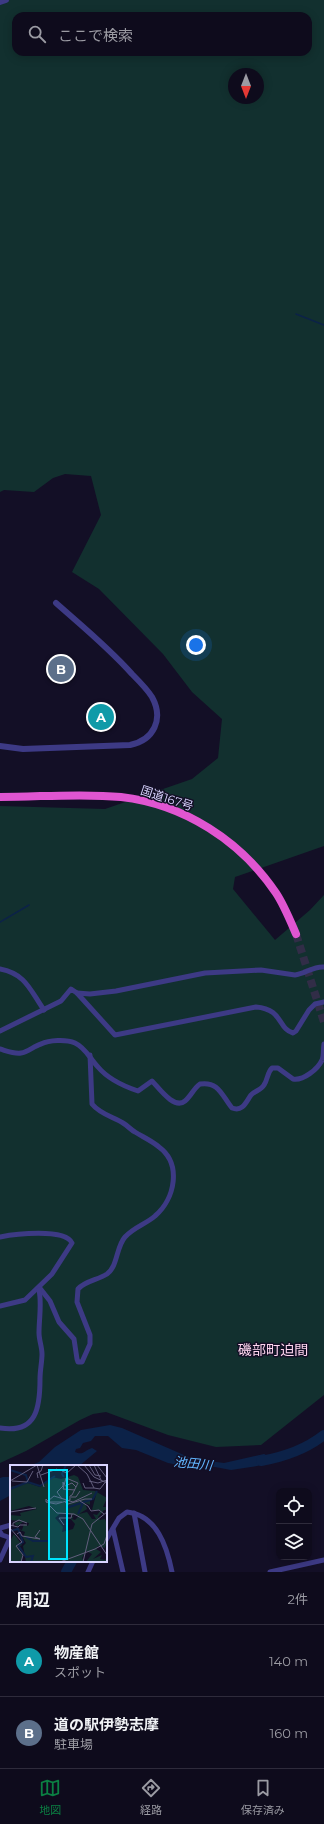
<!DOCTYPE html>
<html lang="ja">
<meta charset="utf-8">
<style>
:root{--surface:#0e0b1c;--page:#1c1929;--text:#f1f3f6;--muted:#9b9ba3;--line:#2e2b3b;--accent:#0b8043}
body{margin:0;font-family:Montserrat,"Noto Sans JP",sans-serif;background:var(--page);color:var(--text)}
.controls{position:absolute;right:12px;bottom:12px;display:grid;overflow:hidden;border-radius:8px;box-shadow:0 2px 10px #0003}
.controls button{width:36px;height:36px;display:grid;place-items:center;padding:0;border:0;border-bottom:1px solid var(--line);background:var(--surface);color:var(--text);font:20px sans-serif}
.compass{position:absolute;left:228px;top:68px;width:36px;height:36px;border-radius:50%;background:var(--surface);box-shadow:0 2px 10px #0003;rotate:180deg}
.you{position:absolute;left:196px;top:645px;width:14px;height:14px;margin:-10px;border:3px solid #fff;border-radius:50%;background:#1a73e8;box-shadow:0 0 0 6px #1a73e833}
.badge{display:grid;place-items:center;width:26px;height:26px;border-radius:50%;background:var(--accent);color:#fff;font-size:13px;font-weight:700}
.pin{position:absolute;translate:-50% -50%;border:2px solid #fff;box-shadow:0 1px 4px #0006}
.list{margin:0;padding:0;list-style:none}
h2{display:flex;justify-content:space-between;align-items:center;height:52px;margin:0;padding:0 16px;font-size:17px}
h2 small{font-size:13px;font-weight:400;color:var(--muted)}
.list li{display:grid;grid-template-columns:26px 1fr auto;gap:12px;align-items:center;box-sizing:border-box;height:72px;padding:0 16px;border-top:1px solid var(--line)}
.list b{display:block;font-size:15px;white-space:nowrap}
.list p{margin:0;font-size:13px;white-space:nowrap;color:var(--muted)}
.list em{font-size:13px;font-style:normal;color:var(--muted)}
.icon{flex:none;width:22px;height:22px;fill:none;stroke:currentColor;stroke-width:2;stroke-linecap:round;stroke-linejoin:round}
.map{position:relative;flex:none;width:324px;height:1572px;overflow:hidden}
.search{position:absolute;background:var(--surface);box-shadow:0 2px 10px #0003;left:12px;right:12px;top:12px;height:44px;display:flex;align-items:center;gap:10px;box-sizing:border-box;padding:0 14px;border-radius:12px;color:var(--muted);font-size:15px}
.sheet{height:196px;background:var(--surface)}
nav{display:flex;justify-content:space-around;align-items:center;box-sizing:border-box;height:56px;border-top:1px solid var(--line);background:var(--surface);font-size:11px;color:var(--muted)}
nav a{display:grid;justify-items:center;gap:2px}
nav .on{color:var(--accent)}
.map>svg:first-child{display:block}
.green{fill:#12302f;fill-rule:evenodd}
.water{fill:#0c2248}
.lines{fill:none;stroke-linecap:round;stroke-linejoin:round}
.stream{stroke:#0c2248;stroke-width:1.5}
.river{stroke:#0c2248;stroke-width:10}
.trunk-tunnel{stroke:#312d47;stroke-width:8;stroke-dasharray:8 4;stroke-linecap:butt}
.minor{stroke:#3d3a85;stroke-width:5}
.tertiary{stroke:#3d3a85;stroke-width:6}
.trunk{stroke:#e055d1;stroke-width:8}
.labels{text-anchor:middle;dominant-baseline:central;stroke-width:3;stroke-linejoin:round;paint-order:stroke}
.street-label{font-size:12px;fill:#d9d4ff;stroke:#130f26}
.water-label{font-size:13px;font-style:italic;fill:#62b6ff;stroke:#130f26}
.quarter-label{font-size:14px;fill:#ffd6f0;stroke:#130f26}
.inset-river{fill:none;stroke:#0c2248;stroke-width:2}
.inset-road{fill:none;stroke:#625e7d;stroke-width:1}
.view{fill:#00e5ff;fill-opacity:0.15;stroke:#00e5ff;stroke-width:2}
.inset-edge{fill:none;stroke:#d9d4ff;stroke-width:2}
</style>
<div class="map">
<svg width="324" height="1572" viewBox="0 0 324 1572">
<rect width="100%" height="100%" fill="#130f26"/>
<!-- green -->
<path class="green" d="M0,0H324V846L235,877L233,889L275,940L310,910L324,895V1395L261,1445L216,1447L168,1435L106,1412L93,1414L80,1420L26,1451L0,1463V806L105,809L192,779L218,758L222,719L192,692L163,654L99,589L72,572L101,515L91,476L65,474L53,478L34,492L4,490L0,492ZM16,16H308V52H16ZM234,74H258V98H234Z"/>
<!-- water -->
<g class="water">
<path d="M110,1425L122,1428L193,1459L224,1463L264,1454L270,1457H274L275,1461L257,1466L231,1470L215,1467L194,1468L168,1463L136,1450L122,1448L108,1436H95L91,1441L83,1443L80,1448L76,1449L75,1452C83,1456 85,1450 92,1448L97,1451L79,1466H29L39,1462L55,1447L81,1430Z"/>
<path d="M3,1477H11V1495L0,1501V1478Z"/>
</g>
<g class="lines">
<!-- stream -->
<g class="stream">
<path d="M296,314L324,325"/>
<path d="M0,922L29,905"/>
</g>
<!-- river -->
<g class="river">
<path d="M261,1461C284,1457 305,1450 324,1435"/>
<path d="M66,1572L72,1561"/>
</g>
<!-- trunk-tunnel -->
<path class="trunk-tunnel" d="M296,934L324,1022"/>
<!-- minor -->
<g class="minor">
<path d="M0,969C26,974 30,990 44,1010"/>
<path d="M77,993L90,994L116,991L205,973L261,970L295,975C305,974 313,966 324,967"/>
<path d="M0,1031L61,1001L71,989L77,993L115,1035L256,1007C283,1009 278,1029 293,1033L296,1031L309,1010L315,1004L324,1002"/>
<path d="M0,1049C7,1051 14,1054 21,1053C28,1052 34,1046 41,1044C49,1040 66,1039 75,1043C86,1048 90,1059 98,1067C108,1079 123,1086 138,1091L152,1081C159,1088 174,1110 185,1101C191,1096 194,1088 200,1084C219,1081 222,1096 232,1108C243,1112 246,1102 251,1095C255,1091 261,1090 264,1085C268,1079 267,1073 272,1068H278L293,1079C303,1081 318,1069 322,1060C324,1056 323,1049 324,1044"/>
<path d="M0,1237C14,1234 65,1228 72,1243L52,1274L25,1300L0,1306"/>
<path d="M39,1287L50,1301L59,1322L74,1339L77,1359L78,1362H82L90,1344V1335L77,1302L78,1289C85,1281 98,1280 107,1274C118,1266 116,1247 125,1237C134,1227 146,1224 155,1216C175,1199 182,1164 159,1147C152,1141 143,1137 135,1132C131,1130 128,1126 123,1123C113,1117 100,1114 92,1104L90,1055"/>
<path d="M0,1428C37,1434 40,1407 40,1379C40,1370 42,1362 42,1354C42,1347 39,1340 39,1333C39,1318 42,1304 39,1290"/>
<path d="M134,1513L145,1572"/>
<path d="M0,1528L11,1525"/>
<path d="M113,1529L123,1572"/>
<path d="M0,1532L2,1535L11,1538"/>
<path d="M106,1540L119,1518L127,1512C157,1515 167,1547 172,1572"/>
<path d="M0,1560L10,1538"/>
<path d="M88,1572L93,1561"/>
<path d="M270,1572L324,1560"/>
</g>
<!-- tertiary -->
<g class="tertiary">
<path d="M0,2L6,0"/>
<path d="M0,746L23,749L130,745C154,740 164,719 152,697C147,689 139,681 132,674C109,648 82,626 56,603"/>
</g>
<!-- trunk -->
<path class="trunk" d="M0,797C40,797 82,793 121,797C184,804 241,841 276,893C284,905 290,920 296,934"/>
</g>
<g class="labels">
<!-- street labels -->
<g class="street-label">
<text transform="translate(167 798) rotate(18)">国道167号</text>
</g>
<!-- water labels -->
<g class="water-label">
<text transform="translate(193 1463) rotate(6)">池田川</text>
</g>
<!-- quarter labels -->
<g class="quarter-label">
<text x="273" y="1350">磯部町迫間</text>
</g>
</g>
<!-- overview -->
<g transform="translate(10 1465)">
<rect width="97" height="97" fill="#130f26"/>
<path d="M64,10L68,12L73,25L85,26L97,33L93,42H97V45H94L88,52L90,55L95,54L97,60V83L95,80V83L88,81L86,84L91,87L83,94L92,90L90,94L95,95L97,92V97H76L82,89L76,86L72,93L75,97H16L13,81L16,78L13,73L15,67L5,63L12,65L14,59L18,61L19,58L13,57L7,61L4,58L11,56L0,55V50L11,51L10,48L27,44L19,41L0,46V22L18,18L30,22L42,12L51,14ZM86,30L82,45H91L87,50L83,49L86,54H82L77,47L69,49L77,44L75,38L80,40V35ZM51,48L69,51L65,55L62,54L64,51L60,53L65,59L63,64L52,67L53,62L45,53ZM4,69L12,80L8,82L12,89V97H0V76Z" fill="#12302f" fill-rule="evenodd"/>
<path class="inset-river" d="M0,5L16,10L18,17M54,12L52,9L56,0M0,24L18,17L30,21L45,11M56,43L83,34L87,26M68,49L73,38M0,66L8,64L13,77L8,80L16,92L23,91L21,97M16,72L23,76H40"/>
<path class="inset-road" d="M27,0L34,22M67,0L77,9L84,23L90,24L97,15M74,0L84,12L97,18M79,0L85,10L91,11M84,0L91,15M87,0L97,13M52,6L57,8L66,0M31,10L47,4M28,13L27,8L31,6L33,0M0,16L27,0M2,16L17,17L23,6M79,16L88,18L97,15M73,18L75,23H84M55,21L62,18L66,22M61,32H66L70,26M52,34L47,27L53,21V17L54,20M70,36L78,41L81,46L89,45L94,49M36,37L46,39L60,35V31L62,30L68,18L56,13L53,24L65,25M36,37V34L38,36L44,31L63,37L82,28M36,37H52M55,37L58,39L75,34H82M40,41L47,48L64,49L73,54L97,90M0,47L26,43M0,60L8,62L10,60H17M54,60L49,53H61L62,49M3,61V58L9,55L17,58M0,63L12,77L6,81L13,90L11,97M7,69L10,67L12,71L30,74M30,74L25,72L30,65M50,97L85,84L94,79L97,70M73,97L82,59L97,47"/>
<path class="view" d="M39,5H57V94H39Z"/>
<rect width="97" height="97" class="inset-edge"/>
</g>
</svg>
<div class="controls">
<button><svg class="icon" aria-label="locate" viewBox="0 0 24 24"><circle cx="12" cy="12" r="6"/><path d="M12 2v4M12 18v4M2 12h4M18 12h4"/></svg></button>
<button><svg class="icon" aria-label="layers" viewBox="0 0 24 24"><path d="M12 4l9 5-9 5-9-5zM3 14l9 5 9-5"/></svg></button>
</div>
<svg class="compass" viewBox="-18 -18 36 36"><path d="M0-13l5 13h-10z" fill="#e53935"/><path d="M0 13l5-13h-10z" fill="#9b9ba3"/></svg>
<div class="you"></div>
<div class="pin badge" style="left:101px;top:717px;background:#0f9aa8">A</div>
<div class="pin badge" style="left:61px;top:669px;background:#5c6f8a">B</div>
<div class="search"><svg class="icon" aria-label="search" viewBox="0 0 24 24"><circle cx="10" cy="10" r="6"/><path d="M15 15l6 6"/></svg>ここで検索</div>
</div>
<section class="sheet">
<h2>周辺<small>2件</small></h2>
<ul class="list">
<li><span class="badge" style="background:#0f9aa8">A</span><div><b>物産館</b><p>スポット</p></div><em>140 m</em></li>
<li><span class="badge" style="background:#5c6f8a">B</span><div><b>道の駅伊勢志摩</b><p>駐車場</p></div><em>160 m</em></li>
</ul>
</section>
<nav>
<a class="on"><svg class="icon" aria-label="map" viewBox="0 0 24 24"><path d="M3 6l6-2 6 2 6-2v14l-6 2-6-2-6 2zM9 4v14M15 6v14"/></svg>地図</a>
<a><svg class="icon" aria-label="directions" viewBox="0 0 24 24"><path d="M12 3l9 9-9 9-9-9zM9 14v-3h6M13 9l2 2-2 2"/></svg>経路</a>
<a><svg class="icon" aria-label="saved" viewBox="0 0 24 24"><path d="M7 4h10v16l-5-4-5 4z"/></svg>保存済み</a>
</nav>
